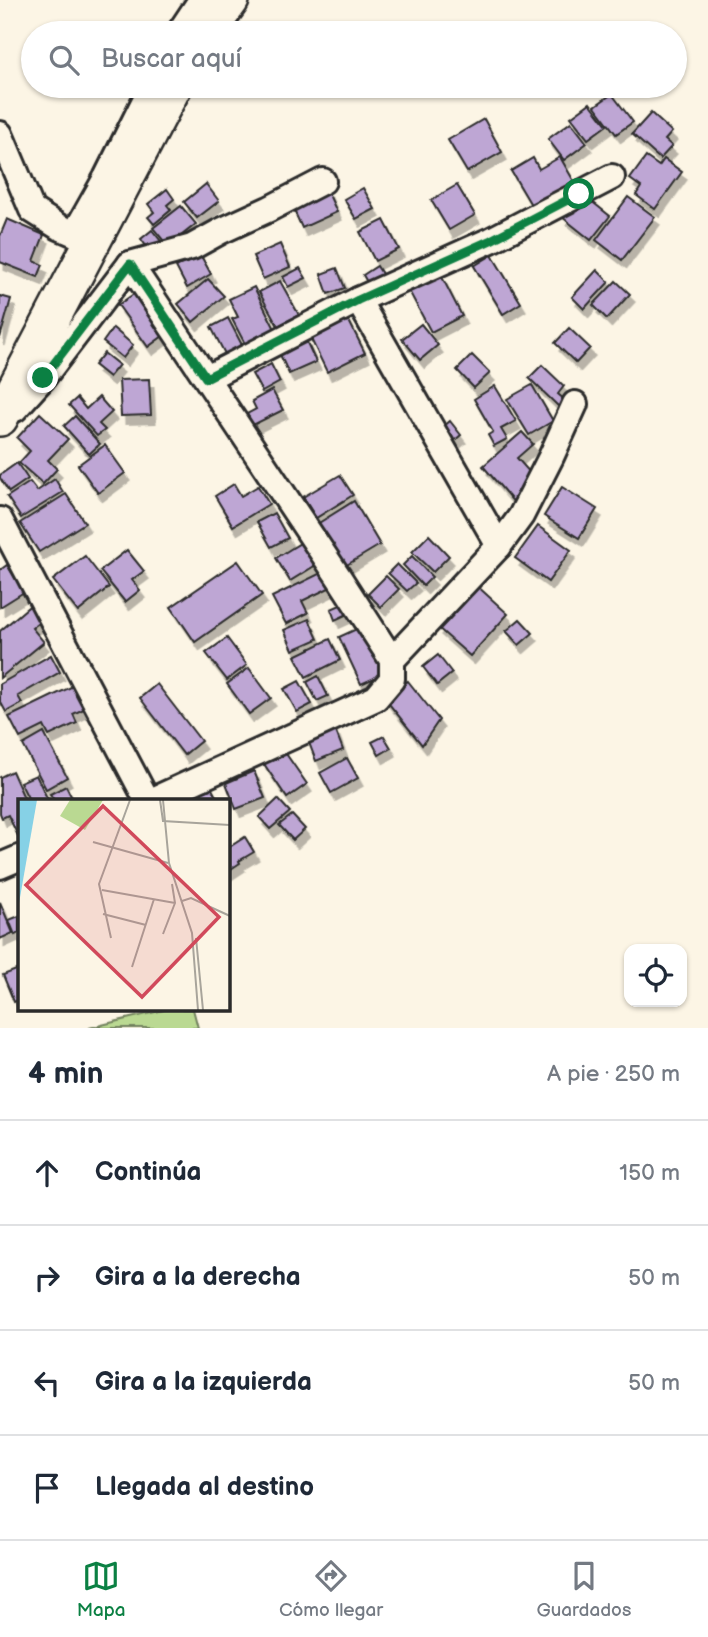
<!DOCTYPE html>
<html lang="es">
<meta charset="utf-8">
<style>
:root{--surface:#fff;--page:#f2f2f3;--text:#1f2937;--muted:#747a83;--line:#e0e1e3;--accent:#0b8043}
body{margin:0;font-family:"Balsamiq Sans",sans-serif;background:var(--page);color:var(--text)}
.controls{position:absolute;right:21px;bottom:21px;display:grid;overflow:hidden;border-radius:14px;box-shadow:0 2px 5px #0004}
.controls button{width:63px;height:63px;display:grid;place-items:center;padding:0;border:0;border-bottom:2px solid var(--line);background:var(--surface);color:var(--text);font:35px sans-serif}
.stop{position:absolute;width:21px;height:21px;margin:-16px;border:5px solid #0b8043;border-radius:50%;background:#fff}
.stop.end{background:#0b8043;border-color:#fff;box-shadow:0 2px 7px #0008}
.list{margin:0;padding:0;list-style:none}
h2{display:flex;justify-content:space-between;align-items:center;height:91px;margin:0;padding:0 28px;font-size:30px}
h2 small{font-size:23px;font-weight:400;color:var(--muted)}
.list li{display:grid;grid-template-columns:46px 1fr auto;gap:21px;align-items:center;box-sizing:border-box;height:105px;padding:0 28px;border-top:2px solid var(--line)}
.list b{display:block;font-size:26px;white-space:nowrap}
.list em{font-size:23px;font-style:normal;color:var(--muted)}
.icon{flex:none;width:38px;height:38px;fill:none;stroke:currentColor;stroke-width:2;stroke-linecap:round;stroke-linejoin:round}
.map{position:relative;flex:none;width:708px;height:1028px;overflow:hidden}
.search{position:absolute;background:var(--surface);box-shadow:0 2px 5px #0004;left:21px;right:21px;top:21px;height:77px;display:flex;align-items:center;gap:18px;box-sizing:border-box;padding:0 24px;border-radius:38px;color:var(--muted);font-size:26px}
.sheet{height:511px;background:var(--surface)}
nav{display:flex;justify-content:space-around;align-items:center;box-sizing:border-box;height:98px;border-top:2px solid var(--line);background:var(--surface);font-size:19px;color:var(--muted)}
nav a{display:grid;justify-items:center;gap:4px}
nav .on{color:var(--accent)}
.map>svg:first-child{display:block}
.green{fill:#bad992;stroke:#72825e;stroke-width:2}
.building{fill:#bea6d4;stroke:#2b2b2b;stroke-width:2;filter:url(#shadow)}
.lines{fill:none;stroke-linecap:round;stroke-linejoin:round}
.minor-casing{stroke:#2b2b2b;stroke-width:30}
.highway-casing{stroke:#2b2b2b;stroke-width:40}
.minor{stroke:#fcf5e5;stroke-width:24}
.highway{stroke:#fcf5e5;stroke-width:35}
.route{stroke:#0b8043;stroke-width:9}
.inset-road{fill:none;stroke:#a8a49b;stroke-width:2}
.view{fill:#d1495b;fill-opacity:0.15;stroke:#d1495b;stroke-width:3.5}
.inset-edge{fill:none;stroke:#2b2b2b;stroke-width:3.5}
</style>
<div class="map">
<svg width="708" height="1028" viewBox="0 0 708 1028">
<defs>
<filter id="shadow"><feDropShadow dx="4.5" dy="8" stdDeviation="0" flood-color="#0004"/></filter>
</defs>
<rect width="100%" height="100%" fill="#fcf5e5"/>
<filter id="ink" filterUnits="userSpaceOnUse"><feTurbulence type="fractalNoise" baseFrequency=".0143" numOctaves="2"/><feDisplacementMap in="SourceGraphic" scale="14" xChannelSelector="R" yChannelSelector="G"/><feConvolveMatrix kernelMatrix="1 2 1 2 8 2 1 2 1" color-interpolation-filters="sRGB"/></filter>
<g filter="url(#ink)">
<!-- green -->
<path class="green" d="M168,1009H193L198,1028H89Z"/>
<!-- building -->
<g class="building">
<path d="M612,94L633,122L616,134L595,106Z"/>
<path d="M590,103L607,125L588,139L571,117Z"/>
<path d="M651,113L672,132L665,140L672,146L660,159L632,134Z"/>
<path d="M484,119L502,152L467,172L448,140Z"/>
<path d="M571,122L587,143L564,160L548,139Z"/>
<path d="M560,157L579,190L537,215L511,171L533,158L539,169Z"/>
<path d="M646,157L659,166L664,159L682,172L655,209L636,195L641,187L630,179Z"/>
<path d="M206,184L219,201L197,218L184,202Z"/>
<path d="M457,185L475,215L449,230L431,200Z"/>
<path d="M326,188L337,212L302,228L291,204Z"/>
<path d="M363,188L375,209L356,219L344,199Z"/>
<path d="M167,189L174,199L167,205L171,210L154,224L148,217L154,212L148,204Z"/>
<path d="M585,196L610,216L591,240L562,217Z"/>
<path d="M628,197L655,217L622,260L596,240Z"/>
<path d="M181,206L196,224L168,246L153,228Z"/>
<path d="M7,219L44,235L34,261L43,265L38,277L0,262V236Z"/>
<path d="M384,220L399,249L375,261L360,232Z"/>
<path d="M152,230L164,245L152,254L141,239Z"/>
<path d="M280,244L290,267L263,279L253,256Z"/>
<path d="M200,254L211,274L187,288L176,267Z"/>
<path d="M492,255L521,303L503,314L474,266Z"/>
<path d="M377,266L386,280L371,289L363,275Z"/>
<path d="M300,268L306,278L288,287L283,277Z"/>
<path d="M337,268L345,288L328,294L321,274Z"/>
<path d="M597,270L609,282L584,309L572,297Z"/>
<path d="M441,275L462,316L431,332L409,291Z"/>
<path d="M208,279L224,296L193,322L178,304Z"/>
<path d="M280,281L299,315L278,326L259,292Z"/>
<path d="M616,281L630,294L607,319L593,305Z"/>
<path d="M254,287L275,329L245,344L232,319L238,317L229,299Z"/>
<path d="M138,291L167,333L148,347L118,305Z"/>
<path d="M0,296L11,299L0,338Z"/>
<path d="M346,315L365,353L327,372L308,333Z"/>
<path d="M228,318L242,345L225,354L211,327Z"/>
<path d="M421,324L438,345L420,360L402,339Z"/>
<path d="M113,328L133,345L123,358L103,342Z"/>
<path d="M569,328L590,348L576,363L555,343Z"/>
<path d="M303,334L316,362L289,374L276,346Z"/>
<path d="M104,353L119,365L109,377L94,365Z"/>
<path d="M472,355L490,373L474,388L457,370Z"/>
<path d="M271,364L280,382L262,392L252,374Z"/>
<path d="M542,365L564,386L558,394L565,400L559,407L529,378Z"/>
<path d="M149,379L151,415L121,416L119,380Z"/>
<path d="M532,385L553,421L529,435L507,399Z"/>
<path d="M495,386L516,421L501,429L507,439L494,446L488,435L493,432L474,399Z"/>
<path d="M272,390L283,410L253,425L247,414L256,409L252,401Z"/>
<path d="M99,397L112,412L99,424L105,430L97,436L69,405L77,398L86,409Z"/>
<path d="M40,413L68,439L48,460L57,469L43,484L19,463L30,451L17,438Z"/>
<path d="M75,416L100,444L89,454L64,426Z"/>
<path d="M450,421L461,435L448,446L436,433Z"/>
<path d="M522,432L533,444L517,458L533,476L516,505L483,466Z"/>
<path d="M105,445L125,473L98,493L78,465Z"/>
<path d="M17,463L28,479L9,492L0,478V475Z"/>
<path d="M340,475L353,495L316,518L303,497Z"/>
<path d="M55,479L63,492L21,518L7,497L30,482L37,491Z"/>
<path d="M234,484L241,496L258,486L269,504L233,526L215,496Z"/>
<path d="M562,487L597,509L579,538L544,516Z"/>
<path d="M66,494L85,523L39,552L20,523Z"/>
<path d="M354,501L380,545L340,569L314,526Z"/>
<path d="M274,513L288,538L271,547L257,522Z"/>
<path d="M538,526L571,550L548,582L515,558Z"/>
<path d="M429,535L449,556L433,572L412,552Z"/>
<path d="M302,542L316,565L290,581L276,558Z"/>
<path d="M127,550L144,571L132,580L140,590L125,602L100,571Z"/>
<path d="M85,556L109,587L78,612L53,580Z"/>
<path d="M412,556L432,577L423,586L403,565Z"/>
<path d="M238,561L262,595L195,642L171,607Z"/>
<path d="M397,564L416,583L407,591L388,573Z"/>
<path d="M7,565L24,592L0,607V570Z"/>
<path d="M323,572L331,587L302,601L308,613L286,624L272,597Z"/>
<path d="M386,576L399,589L381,607L368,594Z"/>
<path d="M475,584L508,614L470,656L437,627Z"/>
<path d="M34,602L46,617L32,628L44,642L0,678V631Z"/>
<path d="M345,603L350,613L335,620L331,609Z"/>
<path d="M309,619L318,639L293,650L284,630Z"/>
<path d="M520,619L533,633L519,645L506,631Z"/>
<path d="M363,626L386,673L361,684L339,637Z"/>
<path d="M227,638L247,665L227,680L206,653Z"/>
<path d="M330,639L340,660L306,677L295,656Z"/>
<path d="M51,655L60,672L18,696L22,703L6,712L0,701V684Z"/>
<path d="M438,655L452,673L437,685L423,667Z"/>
<path d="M249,668L271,698L249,714L227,684Z"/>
<path d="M318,676L328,696L317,701L307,682Z"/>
<path d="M299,681L312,704L297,712L284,689Z"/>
<path d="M408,681L439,720L422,745L385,699Z"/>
<path d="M77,684L88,707L73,714L77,723L49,736L44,726L20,738L9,717Z"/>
<path d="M157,684L201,741L184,755L140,698Z"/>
<path d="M335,729L343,750L316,761L308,740Z"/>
<path d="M44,733L67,777L46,789L23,745Z"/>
<path d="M384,736L391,748L379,755L372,742Z"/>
<path d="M282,748L307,784L287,798L262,761Z"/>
<path d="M347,758L358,778L331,793L320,773Z"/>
<path d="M12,771L25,800H19V838L8,815L2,818L0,813V777Z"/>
<path d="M254,771L265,798L236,809L226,783Z"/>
<path d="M36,775L48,800H29L20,782Z"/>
<path d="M66,786L73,800H54L50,794Z"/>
<path d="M211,787L218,800H205L201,792Z"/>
<path d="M198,794L201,800H183Z"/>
<path d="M278,799L290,812L270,829L259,817Z"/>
<path d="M292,815L305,829L293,840L279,825Z"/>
<path d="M245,837L254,852L239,861L240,863L228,871V848Z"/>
<path d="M0,902L13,933L0,939Z"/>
<path d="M19,916V933L15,935L9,920Z"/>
<path d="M19,969V1000L14,1002L3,975Z"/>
</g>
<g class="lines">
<!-- minor casing -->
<g class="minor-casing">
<g id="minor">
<path d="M179,33L201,0"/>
<path d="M0,134L32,210L59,227L89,240"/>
<path d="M75,233L106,178L152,86"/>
<path d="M130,264L338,576L392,660"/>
<path d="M358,300L499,546"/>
<path d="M207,378L358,300L491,240L612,177"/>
<path d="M15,409L43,378L130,264L192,247L221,231L269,209L323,181"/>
<path d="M0,520L147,800"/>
<path d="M153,800L376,698L392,679V660L499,546L521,516L551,457L575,404"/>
<path d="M0,866L19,858"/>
</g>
</g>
<!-- highway casing -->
<g class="highway-casing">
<g id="highway">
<path d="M207,33L231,0"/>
<path d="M0,418L174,86"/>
</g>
</g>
<!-- minor -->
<use href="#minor" class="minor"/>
<!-- highway -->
<use href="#highway" class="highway"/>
</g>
</g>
<g class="lines" filter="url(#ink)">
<!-- route -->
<path class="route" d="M43,378L130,264L206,378L358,300L491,240L579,194"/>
</g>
<!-- overview -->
<g transform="translate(18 799)">
<rect width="212" height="212" fill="#fcf5e5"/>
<path d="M52,1H85L67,31L42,17Z" fill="#bad992"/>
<path d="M0,1H19L0,110Z" fill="#86d1e6"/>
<path class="inset-road" d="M142,1L145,22L212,26M145,1L151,64L174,134L180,211M75,43L150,64M84,91L157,104M164,102L173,99L212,117M85,115L128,126M145,135L157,104L154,85M93,139L81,85L112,1M178,139L185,211M114,168L136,100"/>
<path class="view" d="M85,7L201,118L124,198L8,86Z"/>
<rect width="212" height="212" class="inset-edge"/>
</g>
</svg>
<div class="controls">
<button><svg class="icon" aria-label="locate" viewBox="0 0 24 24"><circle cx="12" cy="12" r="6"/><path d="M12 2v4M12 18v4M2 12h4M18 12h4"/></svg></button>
</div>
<div class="stop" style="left:579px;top:194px"></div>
<div class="stop end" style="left:43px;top:378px"></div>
<div class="search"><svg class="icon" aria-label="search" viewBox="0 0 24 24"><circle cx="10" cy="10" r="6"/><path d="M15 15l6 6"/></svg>Buscar aquí</div>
</div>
<section class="sheet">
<h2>4 min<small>A pie · 250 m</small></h2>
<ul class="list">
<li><svg class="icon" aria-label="ahead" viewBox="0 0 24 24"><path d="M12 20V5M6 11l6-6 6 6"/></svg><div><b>Continúa</b></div><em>150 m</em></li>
<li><svg class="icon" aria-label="right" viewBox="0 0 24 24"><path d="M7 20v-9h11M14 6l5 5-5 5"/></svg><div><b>Gira a la derecha</b></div><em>50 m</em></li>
<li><svg class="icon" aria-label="left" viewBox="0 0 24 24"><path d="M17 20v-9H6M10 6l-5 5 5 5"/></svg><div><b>Gira a la izquierda</b></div><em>50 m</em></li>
<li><svg class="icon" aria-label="arrive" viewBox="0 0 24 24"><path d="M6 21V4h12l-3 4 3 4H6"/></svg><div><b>Llegada al destino</b></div></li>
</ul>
</section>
<nav>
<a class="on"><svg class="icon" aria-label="map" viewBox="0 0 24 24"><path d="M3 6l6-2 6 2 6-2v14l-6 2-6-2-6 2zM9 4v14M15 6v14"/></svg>Mapa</a>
<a><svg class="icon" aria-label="directions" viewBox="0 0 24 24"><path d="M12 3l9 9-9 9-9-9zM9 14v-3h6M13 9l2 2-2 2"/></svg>Cómo llegar</a>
<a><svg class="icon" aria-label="saved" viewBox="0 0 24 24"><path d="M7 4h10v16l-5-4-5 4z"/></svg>Guardados</a>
</nav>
